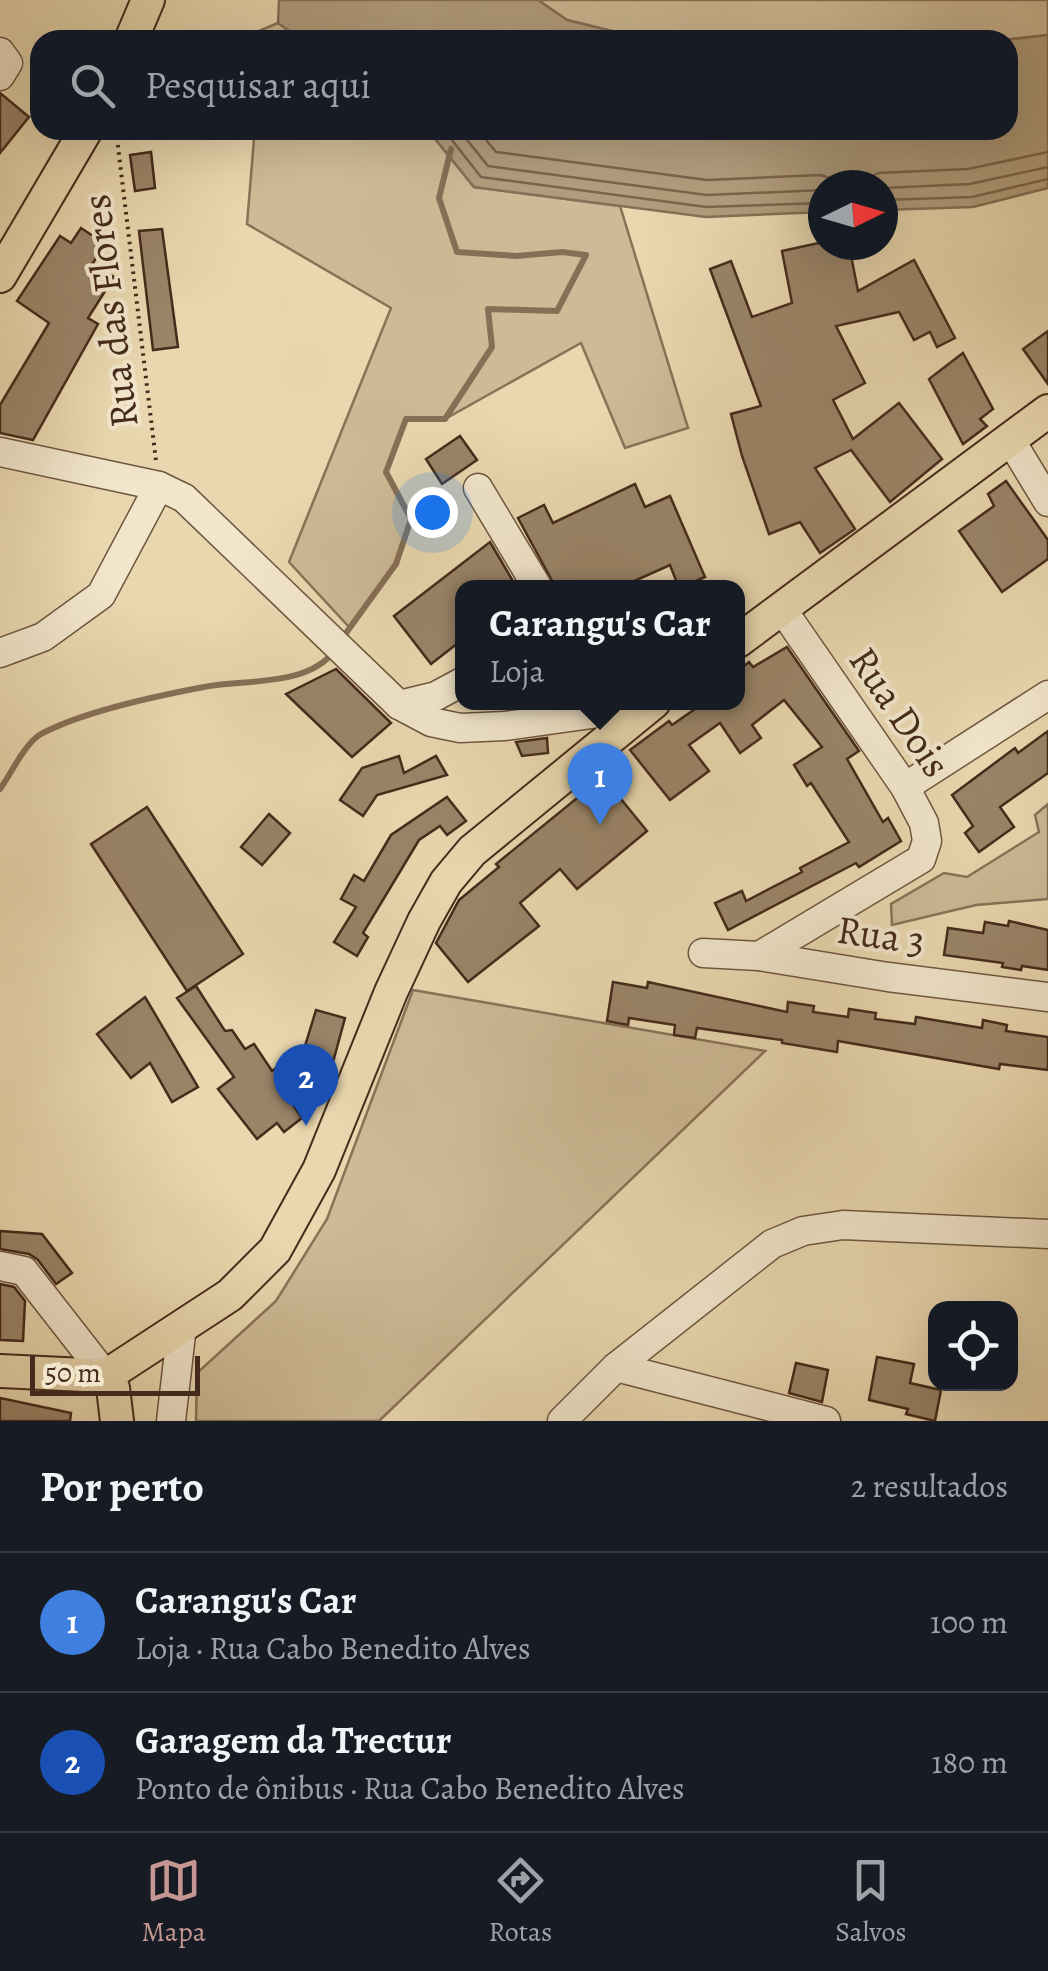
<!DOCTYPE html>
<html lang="pt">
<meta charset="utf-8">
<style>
:root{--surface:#171b24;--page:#242831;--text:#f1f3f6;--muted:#9ea1a6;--line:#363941;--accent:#c59692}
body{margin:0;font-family:Alegreya,serif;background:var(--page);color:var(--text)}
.controls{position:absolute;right:30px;bottom:30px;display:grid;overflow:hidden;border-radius:20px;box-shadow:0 10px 40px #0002}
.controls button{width:90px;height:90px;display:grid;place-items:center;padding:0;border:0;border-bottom:2px solid var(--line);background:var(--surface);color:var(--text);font:50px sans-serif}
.compass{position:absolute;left:808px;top:170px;width:90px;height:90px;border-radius:50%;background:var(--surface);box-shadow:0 10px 40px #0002;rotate:85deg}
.scale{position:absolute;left:30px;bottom:25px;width:170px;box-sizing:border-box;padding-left:10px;border:5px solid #452b1b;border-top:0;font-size:28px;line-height:35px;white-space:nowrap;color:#452b1b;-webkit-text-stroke:8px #f1e5cb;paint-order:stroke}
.you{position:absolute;left:432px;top:512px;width:35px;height:35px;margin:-25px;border:8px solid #fff;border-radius:50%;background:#1a73e8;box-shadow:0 0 0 15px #1a73e833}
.badge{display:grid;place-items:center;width:65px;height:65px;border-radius:50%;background:var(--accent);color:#fff;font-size:32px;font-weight:700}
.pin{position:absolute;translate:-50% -82px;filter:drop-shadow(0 2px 5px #0008)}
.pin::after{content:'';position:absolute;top:52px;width:35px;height:30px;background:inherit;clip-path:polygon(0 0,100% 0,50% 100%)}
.popup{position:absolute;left:455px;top:580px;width:290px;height:130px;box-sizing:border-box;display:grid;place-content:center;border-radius:20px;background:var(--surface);filter:drop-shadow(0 2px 8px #0005);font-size:32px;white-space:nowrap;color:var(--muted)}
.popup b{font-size:38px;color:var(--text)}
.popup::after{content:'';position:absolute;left:50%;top:100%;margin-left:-20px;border:20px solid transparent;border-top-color:var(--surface)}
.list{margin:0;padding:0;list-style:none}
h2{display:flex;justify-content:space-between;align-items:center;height:130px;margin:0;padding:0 40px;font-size:42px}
h2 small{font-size:32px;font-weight:400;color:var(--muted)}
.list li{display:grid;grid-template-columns:65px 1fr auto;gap:30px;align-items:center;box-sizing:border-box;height:140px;padding:0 40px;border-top:2px solid var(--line)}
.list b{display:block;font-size:38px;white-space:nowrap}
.list p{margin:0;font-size:32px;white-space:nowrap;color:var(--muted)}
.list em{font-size:32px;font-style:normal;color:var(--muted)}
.icon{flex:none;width:55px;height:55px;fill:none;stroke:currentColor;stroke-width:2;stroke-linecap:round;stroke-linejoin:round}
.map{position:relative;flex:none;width:1048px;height:1421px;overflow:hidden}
.search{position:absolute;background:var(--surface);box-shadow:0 10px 40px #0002;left:30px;right:30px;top:30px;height:110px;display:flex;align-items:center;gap:25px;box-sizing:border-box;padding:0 35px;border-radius:30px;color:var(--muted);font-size:38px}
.sheet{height:410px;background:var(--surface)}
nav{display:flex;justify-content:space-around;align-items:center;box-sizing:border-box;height:140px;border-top:2px solid var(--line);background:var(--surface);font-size:28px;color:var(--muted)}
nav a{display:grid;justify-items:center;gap:5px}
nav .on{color:var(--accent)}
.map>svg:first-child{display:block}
.green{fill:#cdba96;stroke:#897258;stroke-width:2.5}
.water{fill:#b19d7d;stroke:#866f56;stroke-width:2.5}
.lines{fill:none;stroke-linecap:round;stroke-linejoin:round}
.shore{stroke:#7b644c;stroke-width:2.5}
.stream{stroke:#866f56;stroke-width:6}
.building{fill:#9a8468;stroke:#452b1b;stroke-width:2.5}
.minor-casing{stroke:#6e5640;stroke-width:31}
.major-casing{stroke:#452b1b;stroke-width:36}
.path{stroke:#452b1b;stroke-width:4;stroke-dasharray:2.5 5;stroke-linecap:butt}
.minor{stroke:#f1e5cb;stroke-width:28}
.major{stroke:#e9d7af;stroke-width:32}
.labels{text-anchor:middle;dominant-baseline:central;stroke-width:8;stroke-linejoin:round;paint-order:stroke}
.street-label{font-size:40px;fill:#452b1b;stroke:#f1e5cb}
</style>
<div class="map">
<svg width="1048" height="1421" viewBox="0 0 1048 1421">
<rect width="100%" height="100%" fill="#e9d7af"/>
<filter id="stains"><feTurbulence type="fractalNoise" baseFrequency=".002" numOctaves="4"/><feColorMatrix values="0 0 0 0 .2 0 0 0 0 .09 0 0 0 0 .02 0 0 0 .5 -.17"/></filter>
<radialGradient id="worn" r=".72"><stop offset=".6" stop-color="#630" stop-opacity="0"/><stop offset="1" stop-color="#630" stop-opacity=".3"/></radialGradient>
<!-- green -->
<g class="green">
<path d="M538,0H1048V35L1003,40H648L567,20Z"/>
<path d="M278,23L302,40H238Z"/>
<path d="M239,130H428L474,187L620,206L688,428L625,448L581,343L445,419H406L386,472L411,519L396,564L350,628L289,562L391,308L247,224L254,139Z"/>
<path d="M1048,804V899L976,905L892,925L891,904L944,873L967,877L1039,832L1035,815Z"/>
<path d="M413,990L765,1051L379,1421H196L197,1373L276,1301L327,1219Z"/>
</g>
<!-- water -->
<g class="water">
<path d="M279,0H538L567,20L648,40H302L278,23Z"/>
<path d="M1048,35V188L973,207L883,210V185H823V212L706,217L474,187L428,130H1008V40H1004Z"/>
</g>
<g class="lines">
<!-- shore -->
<g class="shore">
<path d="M444,130L481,177L706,207L823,203"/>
<path d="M459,130L488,166L707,195L823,190"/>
<path d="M478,130L496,152L707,180L821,175L847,185"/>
<path d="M857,185L878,173L968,169L1048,152"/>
<path d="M883,188L970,184L1048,167"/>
<path d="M883,200L972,197L1048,179"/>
</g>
<!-- stream -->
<g class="stream">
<path d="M341,640L396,564L411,519L386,472L406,419H445L492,347L488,309L557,311L586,255L562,252L516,256L457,252L439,198L451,149"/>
<path d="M0,789C11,774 25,743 41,734C84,711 156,696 204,687C244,679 308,687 334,651"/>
</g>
</g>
<!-- building -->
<g class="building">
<path d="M0,93L29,117L0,153Z"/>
<path d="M151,152L155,188L135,191L130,155Z"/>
<path d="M81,228L105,244L93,263L114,277L88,318L98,324L33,440L0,433V405L49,323L17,301L60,236L71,243Z"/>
<path d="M162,229L178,347L153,350L139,231Z"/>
<path d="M823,242V245H849L858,291L914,260L955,338L937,347L930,332L914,340L899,312L836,326L865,383L833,400L853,439L899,403L942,459L890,502L851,450L815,468L855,529L820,553L800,522L769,534L742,456L731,414L761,406L710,269L731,261L752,317L792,303L782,251Z"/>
<path d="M1048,331V384L1023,349Z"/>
<path d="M963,353L993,409L980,419L987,426L963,444L929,379Z"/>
<path d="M460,436L477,460L442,484L426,459Z"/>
<path d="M1006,481L1048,540V559L1002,592L959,531L994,506L988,494Z"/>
<path d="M635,484L645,507L670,496L705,577L679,588L670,565L619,588H556L518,518L544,505L553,523Z"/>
<path d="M490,542L517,588H462V640L431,664L394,616Z"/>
<path d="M787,647L859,751L847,759L883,822L888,818L901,841L859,867L856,863L728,930L715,903L742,891L746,901L802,872L800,868L849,842L811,783L807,786L794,765L822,747L784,700L752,725L761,738L740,753L720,723L689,745L709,771L670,800L630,750L669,721L672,725L705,702H738V671L749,662L753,667Z"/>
<path d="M336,669L391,723L352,757L286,694Z"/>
<path d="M1048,731V773L1000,807L1014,827L979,852L965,833L973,826L952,795L1015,748L1018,753Z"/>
<path d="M547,738L548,753L522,756L516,742Z"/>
<path d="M399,756L404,773L436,756L447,775L377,795L363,816L340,800L362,768Z"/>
<path d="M603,777L647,831L577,889L560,869L520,903L539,926L468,982L436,943L459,900L499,867L496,864Z"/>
<path d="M447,797L466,821L447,835L440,826L419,840L363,933L368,937L357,956L334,942L356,907L341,899L354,875L364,881L391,835Z"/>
<path d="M147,807L243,954L187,991L91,844Z"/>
<path d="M269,814L290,833L262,865L241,847Z"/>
<path d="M1009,921L1048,930V970L1022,966L1021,970L1002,967L1003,963L944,955L948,928L983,933L985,922L1008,926Z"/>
<path d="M613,982L647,988L648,982L787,1012L788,1002L814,1006L813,1012L848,1017L849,1009L876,1013L875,1019L915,1024L916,1017L982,1028L983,1020L1007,1025L1006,1031L1048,1037V1070L1000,1064L999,1069L838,1041L837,1052L782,1043V1040L697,1028L695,1038L674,1035L675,1025L629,1018L628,1025L607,1021Z"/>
<path d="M196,986L225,1031L232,1030L245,1049L254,1044L272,1071L305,1046L316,1010L345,1018L333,1062L323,1063L284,1092L302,1118L284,1132L277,1123L257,1139L218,1089L234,1077L177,998Z"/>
<path d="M145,997L198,1087L172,1102L150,1063L131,1078L97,1034Z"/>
<path d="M0,1231L42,1234L72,1273L56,1284L38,1260L29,1254L0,1249Z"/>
<path d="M0,1284L14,1287L25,1301L23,1341L0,1340Z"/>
<path d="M877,1357L914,1364L910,1383L941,1390L935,1421L906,1414L908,1409L869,1400Z"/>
<path d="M796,1363L828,1370L822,1402L789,1393Z"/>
<path d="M0,1398L71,1413L70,1421H0Z"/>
</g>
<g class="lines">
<!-- minor casing -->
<g class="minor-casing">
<g id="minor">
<path d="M0,52L8,63L0,76"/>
<path d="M1011,441L1048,502"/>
<path d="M0,452L159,486L184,498L399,705L431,722L460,728L505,726L649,706"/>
<path d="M478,488L538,588"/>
<path d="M0,653L43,637L101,595L159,486"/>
<path d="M399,705L436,696L462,682"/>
<path d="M905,787L1048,695"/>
<path d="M703,953L759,956L888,977L1048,997"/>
<path d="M759,956L921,859L927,841L924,823L905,787L782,609"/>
<path d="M0,1266L24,1271L106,1376"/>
<path d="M616,1367L826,1421"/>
<path d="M171,1421L182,1326"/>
<path d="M562,1421L616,1367L772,1244L803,1231L843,1225L1048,1234"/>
</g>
</g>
<!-- major casing -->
<g class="major-casing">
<g id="major">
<path d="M131,40L148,0"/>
<path d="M0,276L86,130"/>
<path d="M738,641L1048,411"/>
<path d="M0,1371L106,1376L230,1295L275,1250L319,1170L391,992L424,921L446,882L472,851L654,702"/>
<path d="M106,1376L113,1388L117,1421"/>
</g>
</g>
<!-- path -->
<path class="path" d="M116,130L156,461"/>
<!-- minor -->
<use href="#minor" class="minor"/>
<!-- major -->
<use href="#major" class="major"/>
</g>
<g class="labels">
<!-- street labels -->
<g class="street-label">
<text transform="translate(110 311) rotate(-97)">Rua das Flores</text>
<text transform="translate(900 712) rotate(56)">Rua Dois</text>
<text transform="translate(881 935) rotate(8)">Rua 3</text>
</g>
</g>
<rect width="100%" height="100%" filter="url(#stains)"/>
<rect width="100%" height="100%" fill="url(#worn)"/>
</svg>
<div class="controls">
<button><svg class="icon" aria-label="locate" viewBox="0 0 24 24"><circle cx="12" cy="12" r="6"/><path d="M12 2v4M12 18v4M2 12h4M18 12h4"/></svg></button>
</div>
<svg class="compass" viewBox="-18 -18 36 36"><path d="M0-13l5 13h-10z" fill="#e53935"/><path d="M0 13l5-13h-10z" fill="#9ea1a6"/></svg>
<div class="scale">50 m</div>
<div class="you"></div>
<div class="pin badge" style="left:600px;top:825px;background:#3f7fe0">1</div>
<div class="popup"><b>Carangu's Car</b>Loja</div>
<div class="pin badge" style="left:306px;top:1126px;background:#1a4fb4">2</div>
<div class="search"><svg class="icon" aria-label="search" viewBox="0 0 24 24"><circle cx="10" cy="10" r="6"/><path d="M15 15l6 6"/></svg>Pesquisar aqui</div>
</div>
<section class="sheet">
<h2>Por perto<small>2 resultados</small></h2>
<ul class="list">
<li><span class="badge" style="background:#3f7fe0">1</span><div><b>Carangu's Car</b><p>Loja · Rua Cabo Benedito Alves</p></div><em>100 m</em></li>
<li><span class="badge" style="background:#1a4fb4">2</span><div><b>Garagem da Trectur</b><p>Ponto de ônibus · Rua Cabo Benedito Alves</p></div><em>180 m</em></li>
</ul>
</section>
<nav>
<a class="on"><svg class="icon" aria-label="map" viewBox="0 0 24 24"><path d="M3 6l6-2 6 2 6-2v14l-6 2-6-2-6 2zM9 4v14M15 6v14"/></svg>Mapa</a>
<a><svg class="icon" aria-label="directions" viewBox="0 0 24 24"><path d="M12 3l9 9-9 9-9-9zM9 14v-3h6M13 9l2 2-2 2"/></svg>Rotas</a>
<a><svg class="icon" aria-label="saved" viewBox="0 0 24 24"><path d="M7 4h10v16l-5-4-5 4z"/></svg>Salvos</a>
</nav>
